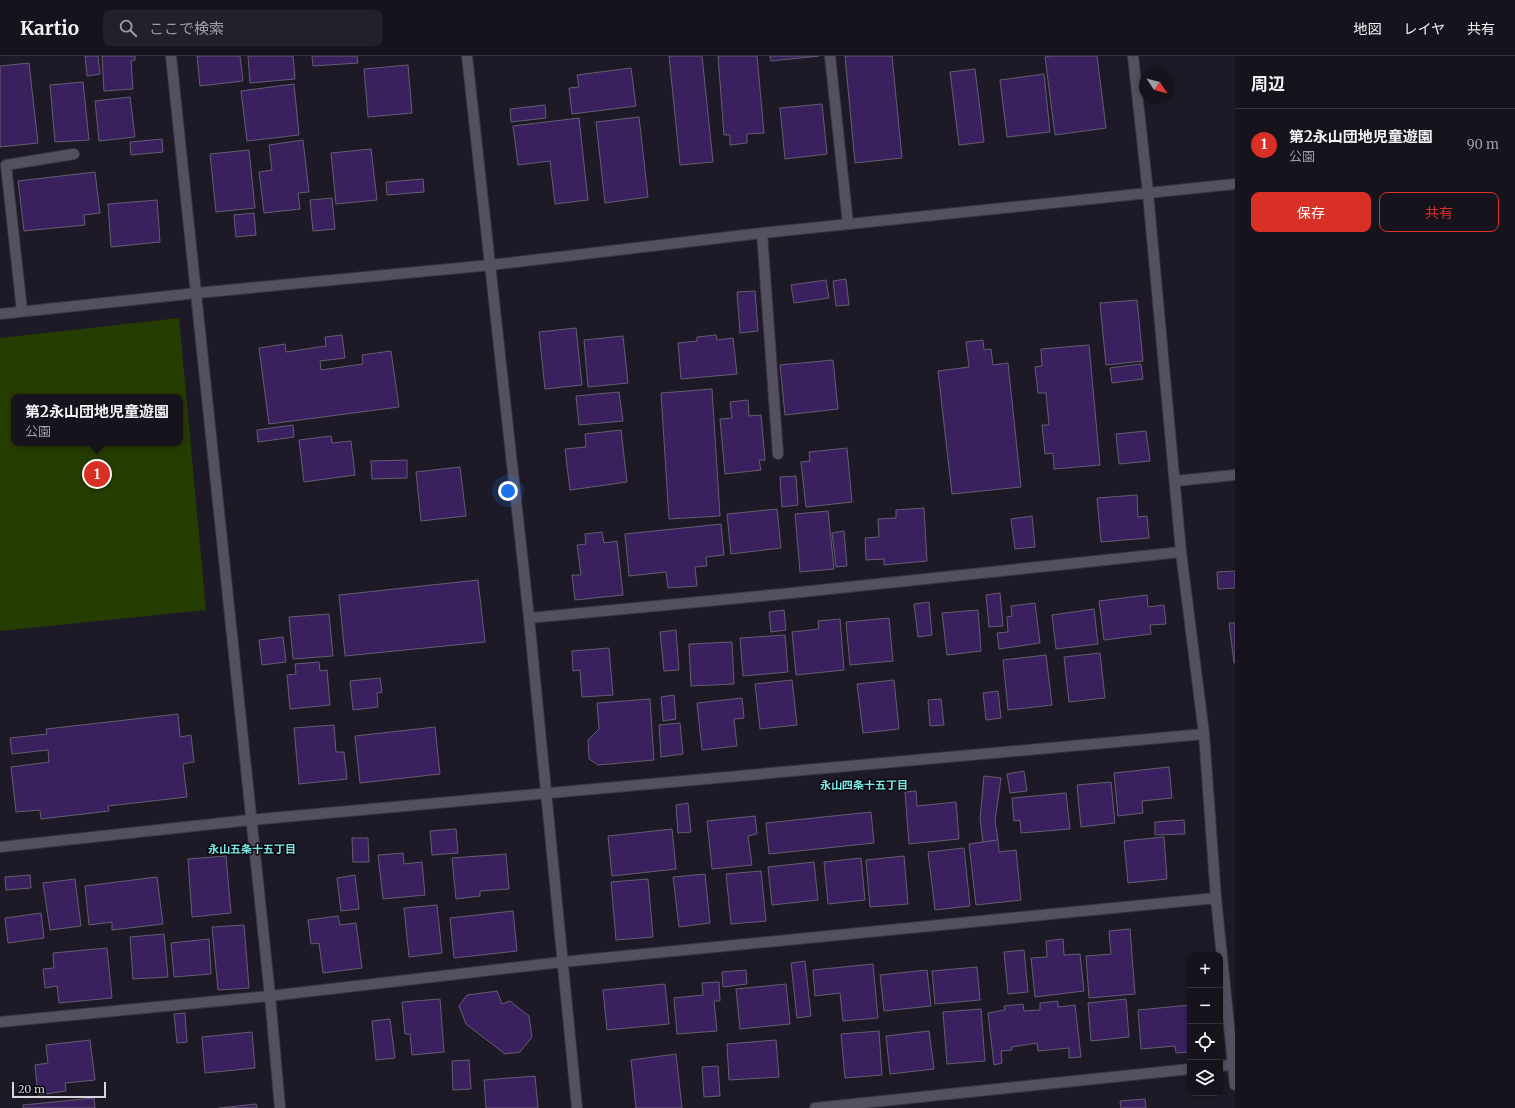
<!DOCTYPE html>
<html lang="ja">
<meta charset="utf-8">
<style>
:root{--surface:#16131d;--page:#23202a;--text:#f1f3f6;--muted:#9e9ea4;--line:#35323b;--accent:#d93025}
body{margin:0;font-family:Merriweather,"Noto Sans JP",serif;background:var(--page);color:var(--text)}
.controls{position:absolute;right:12px;bottom:12px;display:grid;overflow:hidden;border-radius:8px;box-shadow:0 2px 6px #0003}
.controls button{width:36px;height:36px;display:grid;place-items:center;padding:0;border:0;border-bottom:1px solid var(--line);background:var(--surface);color:var(--text);font:20px sans-serif}
.compass{position:absolute;left:1139px;top:12px;width:36px;height:36px;border-radius:50%;background:var(--surface);box-shadow:0 2px 6px #0003;rotate:125deg}
.scale{position:absolute;left:12px;bottom:10px;width:94px;box-sizing:border-box;padding-left:4px;border:2px solid #d9d5e0;border-top:0;font-size:11px;line-height:14px;white-space:nowrap;color:#d9d5e0;-webkit-text-stroke:3px #07060b;paint-order:stroke}
.you{position:absolute;left:508px;top:435px;width:14px;height:14px;margin:-10px;border:3px solid #fff;border-radius:50%;background:#1a73e8;box-shadow:0 0 0 6px #1a73e833}
.badge{display:grid;place-items:center;width:26px;height:26px;border-radius:50%;background:var(--accent);color:#fff;font-size:13px;font-weight:700}
.pin{position:absolute;translate:-50% -50%;border:2px solid #fff;box-shadow:0 1px 4px #0006}
.popup{position:absolute;left:11px;top:338px;width:172px;height:52px;box-sizing:border-box;display:grid;place-content:center;border-radius:8px;background:var(--surface);filter:drop-shadow(0 1px 3px #0005);font-size:13px;white-space:nowrap;color:var(--muted)}
.popup b{font-size:15px;color:var(--text)}
.popup::after{content:'';position:absolute;left:50%;top:100%;margin-left:-8px;border:8px solid transparent;border-top-color:var(--surface)}
.list{margin:0;padding:0;list-style:none}
h2{display:flex;justify-content:space-between;align-items:center;height:52px;margin:0;padding:0 16px;font-size:17px}
h2 small{font-size:13px;font-weight:400;color:var(--muted)}
.list li{display:grid;grid-template-columns:26px 1fr auto;gap:12px;align-items:center;box-sizing:border-box;height:72px;padding:0 16px;border-top:1px solid var(--line)}
.list b{display:block;font-size:15px;white-space:nowrap}
.list p{margin:0;font-size:13px;white-space:nowrap;color:var(--muted)}
.list em{font-size:13px;font-style:normal;color:var(--muted)}
.actions{display:flex;gap:8px;padding:12px 16px}
.actions a{flex:1;padding:9px 0;border:1px solid var(--accent);border-radius:8px;text-align:center;font-size:14px;color:var(--accent)}
.actions .main{background:var(--accent);color:#fff}
.icon{flex:none;width:22px;height:22px;fill:none;stroke:currentColor;stroke-width:2;stroke-linecap:round;stroke-linejoin:round}
.map{position:relative;flex:none;width:1235px;height:1052px;overflow:hidden}
header{display:flex;align-items:center;gap:24px;box-sizing:border-box;height:56px;padding:0 20px;background:var(--surface);border-bottom:1px solid var(--line)}
header strong{font-size:19px}
nav{display:flex;gap:22px;margin-inline-start:auto;font-size:14px}
.search{width:280px;height:36px;background:var(--page);display:flex;align-items:center;gap:10px;box-sizing:border-box;padding:0 14px;border-radius:8px;color:var(--muted);font-size:15px}
main{display:flex}
aside{flex:1;background:var(--surface)}
.map>svg:first-child{display:block}
.green{fill:#263d01;fill-rule:evenodd}
.building{fill:#3b2060;stroke:#635e6f}
.lines{fill:none;stroke-linecap:round;stroke-linejoin:round}
.minor-casing{stroke:#3a3642;stroke-width:12}
.minor{stroke:#555060;stroke-width:10}
.labels{text-anchor:middle;dominant-baseline:central;stroke-width:3;stroke-linejoin:round;paint-order:stroke}
.neighbourhood-label{font-size:11px;font-weight:bold;fill:#7be7e7;stroke:#07060b}
</style>
<header>
<strong>Kartio</strong>
<div class="search"><svg class="icon" aria-label="search" viewBox="0 0 24 24"><circle cx="10" cy="10" r="6"/><path d="M15 15l6 6"/></svg>ここで検索</div>
<nav><a>地図</a><a>レイヤ</a><a>共有</a></nav>
</header>
<main>
<div class="map">
<svg width="1235" height="1052" viewBox="0 0 1235 1052">
<rect width="100%" height="100%" fill="#1e1927"/>
<!-- green -->
<path class="green" d="M179,262L206,554L0,575V282ZM14,341H180V387H14Z"/>
<!-- building -->
<g class="building">
<path d="M85,0H98L100,18L87,20Z"/>
<path d="M102,0H135V4L131,5L133,33L104,35Z"/>
<path d="M197,0H240L243,25L200,30Z"/>
<path d="M248,0H293L295,23L250,27Z"/>
<path d="M312,0H357L358,7L313,10Z"/>
<path d="M669,0H702L713,106L680,109Z"/>
<path d="M718,0H757L764,77L747,78V87L730,89V79H724Z"/>
<path d="M770,0H819L771,5Z"/>
<path d="M845,0H892L902,102L855,107Z"/>
<path d="M1051,0H1097L1106,72L1055,79L1045,1Z"/>
<path d="M29,7L38,87L0,91V10Z"/>
<path d="M408,9L412,57L368,61L364,13Z"/>
<path d="M631,12L636,50L572,58L569,32L579,31L577,19Z"/>
<path d="M975,13L984,86L959,89L950,16Z"/>
<path d="M1044,18L1050,76L1007,81L1000,24Z"/>
<path d="M83,26L89,84L55,86L50,29Z"/>
<path d="M294,28L299,79L247,85L241,35Z"/>
<path d="M130,41L135,81L99,85L95,45Z"/>
<path d="M822,48L827,98L785,103L780,52Z"/>
<path d="M545,49L546,62L511,66L510,53Z"/>
<path d="M639,61L648,141L605,147L596,66Z"/>
<path d="M579,62L588,144L555,148L550,105L518,109L513,70Z"/>
<path d="M162,83L163,96L131,99L130,86Z"/>
<path d="M303,84L309,136L298,137L300,153L264,157L259,116L272,114L269,89Z"/>
<path d="M371,93L377,144L336,148L331,97Z"/>
<path d="M249,94L255,152L216,156L210,98Z"/>
<path d="M95,116L100,157L84,159L85,169L24,175L18,125Z"/>
<path d="M423,123L424,136L387,139L386,126Z"/>
<path d="M332,142L335,173L313,175L310,144Z"/>
<path d="M157,144L160,186L111,191L108,148Z"/>
<path d="M254,157L256,179L236,181L234,159Z"/>
<path d="M846,223L849,249L836,250L833,225Z"/>
<path d="M826,224L829,242L794,247L791,229Z"/>
<path d="M755,235L758,275L740,277L737,236Z"/>
<path d="M1137,244L1143,305L1106,309L1100,247Z"/>
<path d="M576,272L582,329L545,333L539,276Z"/>
<path d="M342,279L345,302L320,305L321,314L363,308L362,299L391,295L399,351L269,368L259,292L285,288L286,296L326,290L325,281Z"/>
<path d="M716,279L717,284L733,282L737,318L681,323L678,287L697,285V281Z"/>
<path d="M623,280L628,327L588,331L584,284Z"/>
<path d="M983,284L984,294L991,293L993,309L1008,307L1021,431L952,438L938,315L969,311L966,286Z"/>
<path d="M1089,289L1100,409L1054,413L1053,397L1045,398L1042,369H1049L1046,337H1038L1035,311L1042,310L1041,293Z"/>
<path d="M833,304L838,353L785,359L780,309Z"/>
<path d="M1141,308L1143,323L1112,327L1110,312Z"/>
<path d="M712,333L720,460L669,463L661,337Z"/>
<path d="M619,336L623,365L579,369L576,340Z"/>
<path d="M748,344L749,360L761,359L765,404H759L761,414L725,418L720,363L732,362L730,346Z"/>
<path d="M293,369L294,381L258,386L257,374Z"/>
<path d="M621,374L627,426L570,434L565,393L586,391L585,378Z"/>
<path d="M1146,375L1150,405L1119,408L1116,378Z"/>
<path d="M331,380L332,387L351,385L355,419L304,426L299,384Z"/>
<path d="M847,392L852,446L806,451L801,406L810,405L809,396Z"/>
<path d="M407,404V422L372,423L371,405Z"/>
<path d="M460,411L466,460L421,465L416,416Z"/>
<path d="M796,420L798,449L782,451L780,421Z"/>
<path d="M1137,439L1138,461L1147,460L1149,482L1101,486L1097,442Z"/>
<path d="M924,452L927,505L884,509V503L866,504L865,482L879,481L878,463L896,462V454Z"/>
<path d="M777,453L781,492L731,498L727,458Z"/>
<path d="M828,455L834,513L800,516L795,458Z"/>
<path d="M1032,460L1035,491L1015,493L1011,463Z"/>
<path d="M721,468L724,499L706,501L707,510L695,511L697,530L668,532L666,516L629,520L625,478Z"/>
<path d="M844,475L847,510L836,511L832,477Z"/>
<path d="M602,476L604,487L617,485L623,539L575,544L572,519H581L577,489L586,488L585,478Z"/>
<path d="M1235,515V532L1218,533L1217,516Z"/>
<path d="M478,524L485,586L345,600L339,539Z"/>
<path d="M1000,537L1003,570L989,571L986,539Z"/>
<path d="M1147,539L1148,551L1164,549L1166,568L1150,569L1151,578L1104,584L1099,545Z"/>
<path d="M929,546L932,579L918,581L914,548Z"/>
<path d="M1035,547L1040,587L999,593L997,577L1008,576L1007,561L1012,560L1011,550Z"/>
<path d="M1094,553L1098,588L1056,593L1052,559Z"/>
<path d="M784,554L786,574L771,576L769,556Z"/>
<path d="M978,554L981,595L947,599L942,557Z"/>
<path d="M329,558L333,600L293,603L289,561Z"/>
<path d="M889,562L893,605L850,609L846,566Z"/>
<path d="M840,563L844,614L796,619L792,576L819,573L818,565Z"/>
<path d="M1229,567H1235V607H1234Z"/>
<path d="M676,574L679,614L664,615L660,576Z"/>
<path d="M785,579L788,616L743,620L740,582Z"/>
<path d="M283,581L286,606L262,609L259,584Z"/>
<path d="M732,586L734,628L691,630L689,588Z"/>
<path d="M609,592L613,639L582,641L580,614L573,615L572,595Z"/>
<path d="M1100,597L1105,642L1069,646L1064,601Z"/>
<path d="M1046,599L1052,649L1008,654L1003,604Z"/>
<path d="M319,606L320,615L327,614L330,649L290,653L287,619L296,618L295,608Z"/>
<path d="M380,622L382,636L377,637L378,651L353,654L350,625Z"/>
<path d="M792,624L797,669L760,673L755,628Z"/>
<path d="M894,624L899,673L863,677L857,628Z"/>
<path d="M998,635L1001,662L986,664L983,637Z"/>
<path d="M674,639L676,663L663,665L661,641Z"/>
<path d="M742,642L744,662L734,663L737,690L702,694L697,647Z"/>
<path d="M650,643L654,704L598,709L589,703L588,684L599,673L597,647Z"/>
<path d="M941,643L944,669L930,670L928,644Z"/>
<path d="M178,658L180,681L191,679L194,706L183,708L187,741L108,750L109,755L41,763L40,754L16,756L11,711L49,706L48,694L12,698L10,682L47,678L46,673Z"/>
<path d="M680,667L683,698L661,701L659,669Z"/>
<path d="M334,669L336,696H344L347,723L299,728L294,672Z"/>
<path d="M435,671L440,718L360,727L355,680Z"/>
<path d="M1169,711L1172,742L1142,745L1143,757L1118,760L1114,717Z"/>
<path d="M1024,715L1027,735L1010,737L1007,718Z"/>
<path d="M984,720L1001,722L995,765L998,784L983,786L980,763Z"/>
<path d="M1111,726L1115,767L1081,771L1077,729Z"/>
<path d="M916,735L917,750L956,746L959,783L909,788L905,736Z"/>
<path d="M1066,737L1070,773L1021,777L1020,764L1014,765L1012,742Z"/>
<path d="M688,747L691,776L678,777L676,749Z"/>
<path d="M871,756L874,787L769,798L766,767Z"/>
<path d="M755,760L757,778L748,780L752,809L712,813L707,765Z"/>
<path d="M1184,764L1185,778L1155,779V766Z"/>
<path d="M456,773L458,797L432,799L430,775Z"/>
<path d="M672,773L676,813L612,820L608,780Z"/>
<path d="M1164,781L1167,823L1128,827L1124,785Z"/>
<path d="M352,782H368L369,806H353Z"/>
<path d="M998,784L999,796L1016,794L1021,844L976,849L969,788Z"/>
<path d="M964,792L970,850L935,854L928,796Z"/>
<path d="M403,797L404,808L422,806L425,839L383,843L378,799Z"/>
<path d="M506,798L509,833L480,835V840L456,843L452,802Z"/>
<path d="M226,800L231,857L192,861L188,803Z"/>
<path d="M904,800L908,848L870,851L866,804Z"/>
<path d="M861,802L865,844L828,848L824,806Z"/>
<path d="M814,806L818,844L772,849L768,811Z"/>
<path d="M761,815L766,865L731,868L726,818Z"/>
<path d="M705,818L710,867L679,871L673,821Z"/>
<path d="M30,819L31,832L6,834L5,821Z"/>
<path d="M355,819L359,853L341,855L337,822Z"/>
<path d="M157,821L163,868L112,874V866L89,869L85,830Z"/>
<path d="M75,823L81,870L50,874L43,827Z"/>
<path d="M648,823L653,881L616,884L611,826Z"/>
<path d="M437,849L442,897L409,901L404,852Z"/>
<path d="M513,855L517,895L454,902L450,862Z"/>
<path d="M41,857L44,882L8,887L5,862Z"/>
<path d="M338,860L340,869L356,867L362,912L323,917L319,887L311,888L308,864Z"/>
<path d="M244,869L249,932L218,934L212,871Z"/>
<path d="M1130,873L1135,938L1089,942L1086,900L1111,898L1109,875Z"/>
<path d="M164,878L168,921L133,923L130,881Z"/>
<path d="M209,883L211,918L174,921L171,887Z"/>
<path d="M1063,883L1064,899L1080,898L1084,935L1035,941L1031,902L1047,901L1046,885Z"/>
<path d="M107,892L112,942L59,947L57,930L45,932L43,913L54,912L53,897Z"/>
<path d="M1024,894L1028,936L1008,938L1004,896Z"/>
<path d="M805,905L811,960L797,962L791,907Z"/>
<path d="M873,908L878,962L843,965L840,937L815,940L813,914Z"/>
<path d="M977,911L980,944L935,948L932,915Z"/>
<path d="M746,914L747,928L723,931L722,916Z"/>
<path d="M927,914L931,950L884,955L880,919Z"/>
<path d="M719,926L720,945H714L717,975L677,978L674,942L703,939L702,927Z"/>
<path d="M665,928L669,968L607,974L603,934Z"/>
<path d="M786,928L790,968L740,973L736,933Z"/>
<path d="M497,935L502,948L510,945L529,960L532,981L520,996L505,998L466,968L459,950L467,939Z"/>
<path d="M440,943L444,996L412,999L410,978H405L402,946Z"/>
<path d="M1126,943L1129,981L1091,985L1088,947Z"/>
<path d="M1058,945V951L1075,949L1081,1001L1069,1002V992L1038,995L1037,987L1012,991V994L1001,995L1002,1007L994,1009L988,957L1005,954L1004,950L1023,948L1024,955L1040,954V947Z"/>
<path d="M1190,949V996L1176,997L1175,990L1141,993L1138,954Z"/>
<path d="M981,953L985,1005L947,1008L943,956Z"/>
<path d="M185,957L187,986L177,987L174,958Z"/>
<path d="M390,963L395,1002L376,1004L372,965Z"/>
<path d="M879,975L882,1019L845,1022L841,978Z"/>
<path d="M929,975L934,1013L890,1018L886,980Z"/>
<path d="M252,976L255,1012L205,1017L202,981Z"/>
<path d="M90,984L95,1024L65,1027L66,1035L38,1039L35,1009L48,1007L46,989Z"/>
<path d="M776,984L779,1021L729,1024L727,988Z"/>
<path d="M676,998L682,1052H636L631,1004Z"/>
<path d="M469,1004L471,1033L453,1034L452,1005Z"/>
<path d="M718,1010L720,1040L704,1041L702,1011Z"/>
<path d="M535,1020L538,1052H486L484,1024Z"/>
<path d="M94,1042L95,1052H23V1049Z"/>
<path d="M1145,1043L1146,1052H1121L1120,1045Z"/>
<path d="M256,1048L257,1052H219Z"/>
</g>
<g class="lines">
<!-- minor casing -->
<g class="minor-casing">
<g id="minor">
<path d="M171,0L270,940L280,1052"/>
<path d="M467,0L529,562L577,1052"/>
<path d="M830,0L848,168"/>
<path d="M1133,0L1148,137L1181,496L1204,678L1216,842L1235,1029"/>
<path d="M762,177L778,398"/>
<path d="M22,255L6,109L74,98"/>
<path d="M0,258L197,237L491,209L762,177L1235,128"/>
<path d="M1175,425L1235,419"/>
<path d="M529,562L782,538L1181,496"/>
<path d="M0,791L250,764L1204,678"/>
<path d="M0,966L270,940L562,906L1216,842"/>
<path d="M1220,1010L1233,1009"/>
<path d="M815,1052L1190,1013"/>
</g>
</g>
<!-- minor -->
<use href="#minor" class="minor"/>
</g>
<g class="labels">
<!-- neighbourhood labels -->
<g class="neighbourhood-label">
<text x="864" y="729">永山四条十五丁目</text>
<text x="252" y="793">永山五条十五丁目</text>
</g>
</g>
</svg>
<div class="controls">
<button>+</button>
<button>−</button>
<button><svg class="icon" aria-label="locate" viewBox="0 0 24 24"><circle cx="12" cy="12" r="6"/><path d="M12 2v4M12 18v4M2 12h4M18 12h4"/></svg></button>
<button><svg class="icon" aria-label="layers" viewBox="0 0 24 24"><path d="M12 4l9 5-9 5-9-5zM3 14l9 5 9-5"/></svg></button>
</div>
<svg class="compass" viewBox="-18 -18 36 36"><path d="M0-13l5 13h-10z" fill="#e53935"/><path d="M0 13l5-13h-10z" fill="#9e9ea4"/></svg>
<div class="scale">20 m</div>
<div class="you"></div>
<div class="pin badge" style="left:97px;top:418px">1</div>
<div class="popup"><b>第2永山団地児童遊園</b>公園</div>
</div>
<aside>
<h2>周辺<small></small></h2>
<ul class="list">
<li><span class="badge">1</span><div><b>第2永山団地児童遊園</b><p>公園</p></div><em>90 m</em></li>
</ul>
<div class="actions"><a class="main">保存</a><a>共有</a></div>
</aside>
</main>
